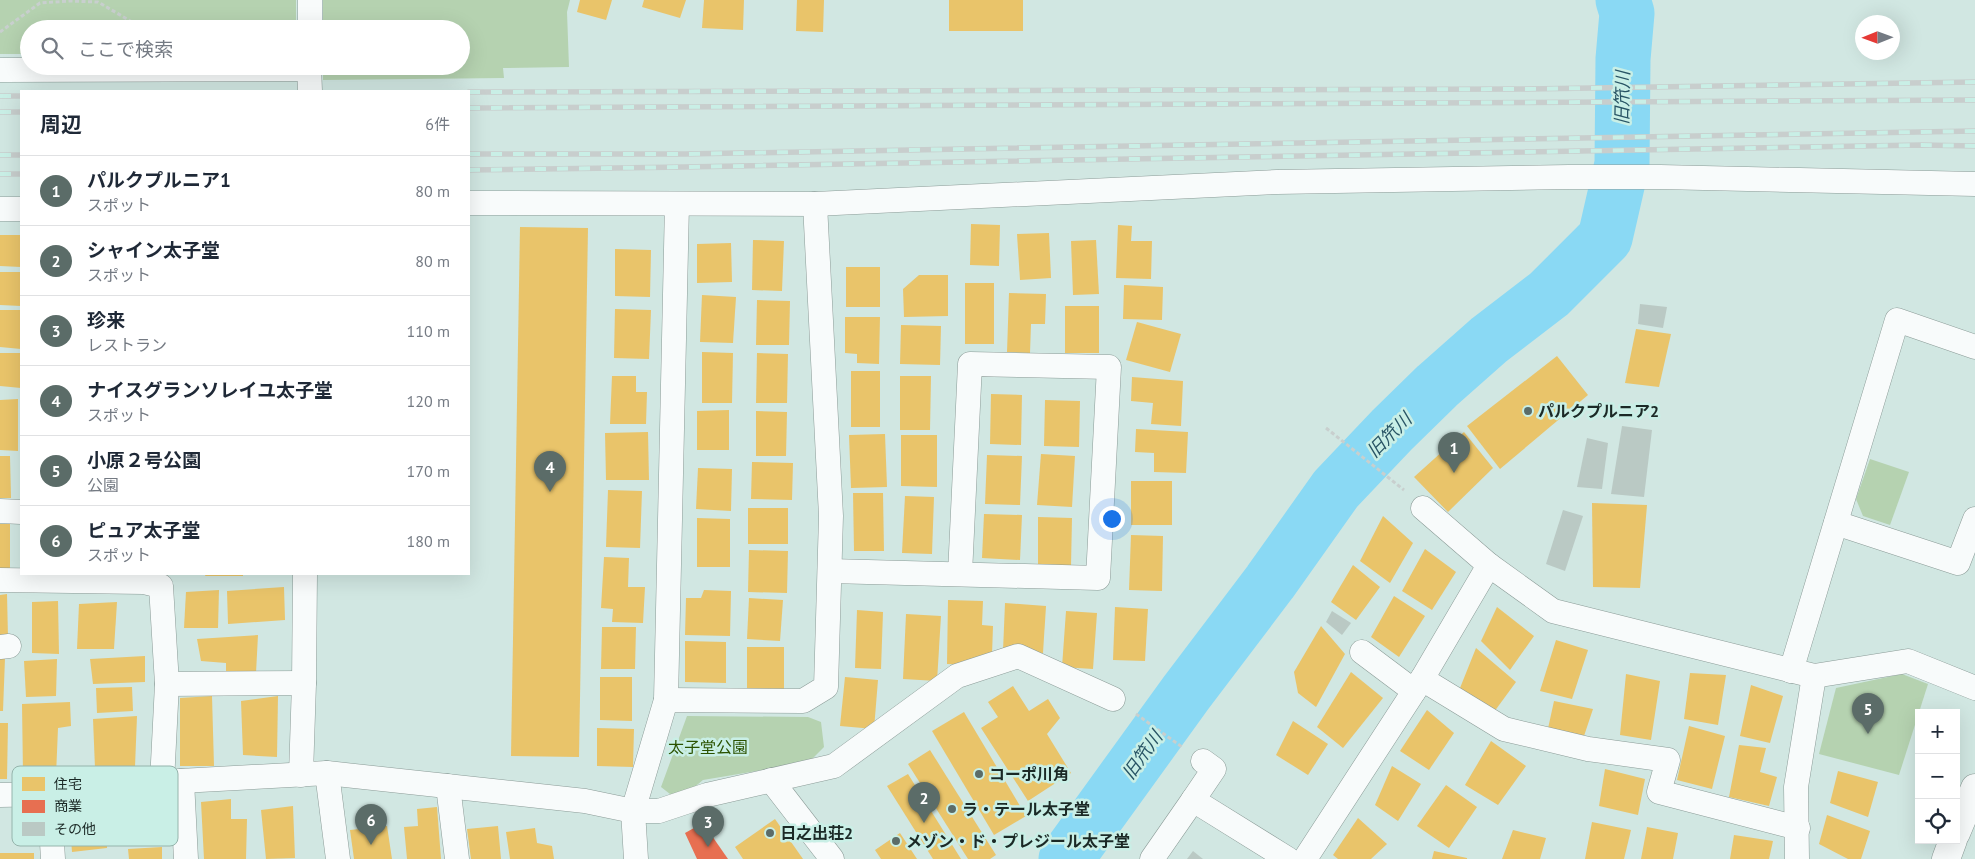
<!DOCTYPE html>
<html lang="ja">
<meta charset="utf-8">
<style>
:root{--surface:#fff;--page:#f2f2f3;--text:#1f2937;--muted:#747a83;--line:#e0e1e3;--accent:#5b6c68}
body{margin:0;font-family:"PT Sans","Noto Sans JP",sans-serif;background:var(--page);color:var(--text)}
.controls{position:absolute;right:15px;bottom:15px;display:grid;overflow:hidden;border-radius:0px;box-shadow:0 5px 20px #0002}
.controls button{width:45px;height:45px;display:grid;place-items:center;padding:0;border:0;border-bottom:1px solid var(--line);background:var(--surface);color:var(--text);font:25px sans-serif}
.compass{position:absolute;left:1855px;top:15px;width:45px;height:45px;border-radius:50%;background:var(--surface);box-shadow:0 5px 20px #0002;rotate:269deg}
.you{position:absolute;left:1111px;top:518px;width:18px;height:18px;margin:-12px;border:4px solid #fff;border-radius:50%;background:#1a73e8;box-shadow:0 0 0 8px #1a73e833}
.badge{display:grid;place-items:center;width:32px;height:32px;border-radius:50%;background:var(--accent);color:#fff;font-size:16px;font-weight:700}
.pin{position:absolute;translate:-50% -41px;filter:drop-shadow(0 1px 2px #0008)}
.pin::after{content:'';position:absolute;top:26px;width:18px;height:15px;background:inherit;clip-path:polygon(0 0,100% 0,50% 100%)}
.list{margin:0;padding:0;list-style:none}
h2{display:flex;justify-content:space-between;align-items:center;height:65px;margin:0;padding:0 20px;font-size:21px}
h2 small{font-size:16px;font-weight:400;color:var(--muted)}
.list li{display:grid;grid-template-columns:32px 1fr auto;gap:15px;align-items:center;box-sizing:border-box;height:70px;padding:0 20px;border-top:1px solid var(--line)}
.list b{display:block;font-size:19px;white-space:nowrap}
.list p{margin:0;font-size:16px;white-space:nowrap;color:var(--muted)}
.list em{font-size:16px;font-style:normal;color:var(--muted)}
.icon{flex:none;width:28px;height:28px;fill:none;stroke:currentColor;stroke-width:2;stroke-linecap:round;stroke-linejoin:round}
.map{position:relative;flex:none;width:1975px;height:859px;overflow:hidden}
.search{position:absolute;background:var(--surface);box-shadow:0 5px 20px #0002;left:20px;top:20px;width:450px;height:55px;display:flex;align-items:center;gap:12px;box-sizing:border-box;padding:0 18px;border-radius:28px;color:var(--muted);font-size:19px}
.panel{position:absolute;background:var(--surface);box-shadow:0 5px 20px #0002;left:20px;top:90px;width:450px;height:485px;border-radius:0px}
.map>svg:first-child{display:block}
.green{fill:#b5d2b0}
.homes{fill:#e9c46a}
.shops{fill:#e76f51}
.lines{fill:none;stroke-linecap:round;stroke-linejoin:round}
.river{stroke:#8ad9f4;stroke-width:55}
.building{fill:#bac9c4}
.minor-casing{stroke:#8b9b97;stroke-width:25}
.tertiary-casing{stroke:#8b9b97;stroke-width:29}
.path{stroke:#c8cfce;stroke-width:3;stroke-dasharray:4 2.5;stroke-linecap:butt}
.minor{stroke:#f8fbfb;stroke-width:24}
.tertiary{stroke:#f8fbfb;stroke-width:28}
.rail-casing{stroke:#c8cecd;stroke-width:5.5}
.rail{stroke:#c9efe6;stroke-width:4;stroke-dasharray:11;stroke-linecap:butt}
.poi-dot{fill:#5b6c68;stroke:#c9efe6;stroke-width:2}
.labels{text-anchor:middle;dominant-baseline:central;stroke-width:5;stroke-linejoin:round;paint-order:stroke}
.poi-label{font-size:16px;font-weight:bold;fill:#1b2926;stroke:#c9efe6;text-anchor:start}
.park-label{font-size:16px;fill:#2b5200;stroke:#c9efe6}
.water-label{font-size:18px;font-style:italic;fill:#285465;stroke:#c9efe6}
.key{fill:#c9efe6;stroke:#95b4ac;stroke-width:1}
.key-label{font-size:14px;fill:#1b2926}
</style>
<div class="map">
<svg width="1975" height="859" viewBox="0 0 1975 859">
<rect width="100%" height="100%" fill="#d1e7e2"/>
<!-- green -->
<g class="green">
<path d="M0,0H296V29H29V54H0Z"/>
<path d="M323,0H570L567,12L569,67L503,68L504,78L323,80V66H461V29H323Z"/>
<path d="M1870,459L1909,472L1890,525L1863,516L1856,499Z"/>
<path d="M1902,674L1928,684L1899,775L1819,754L1836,688Z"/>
<path d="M687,716L808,717L821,722L824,747L809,762L703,780L686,794H670L661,787Z"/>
</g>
<!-- homes -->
<g class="homes">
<path d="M580,0H612L606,20L577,12Z"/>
<path d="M644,0H686L680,18L642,7Z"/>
<path d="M704,0H744L743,30L702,28Z"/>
<path d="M797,0H824L823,32L796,31Z"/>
<rect x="949" y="0" width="74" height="31"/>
<path d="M971,224L1000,225L999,266L970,265Z"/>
<path d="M1118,225L1132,226L1131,241H1152L1151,279L1116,278Z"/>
<path d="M520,227L588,228L579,757L511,756Z"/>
<path d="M1049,233L1051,278L1020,280L1017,234Z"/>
<path d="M0,235H21V267L0,266Z"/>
<path d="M753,240L784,241L782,291L752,290Z"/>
<path d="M1096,240L1099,294L1073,295L1071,241Z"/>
<path d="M731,243L732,282L697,283V244Z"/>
<path d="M615,249L651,250L650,297L615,296Z"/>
<rect x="846" y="267" width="34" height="40"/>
<path d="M0,272H21V306L0,305Z"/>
<path d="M919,275H948V316L904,317L903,289Z"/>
<rect x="965" y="283" width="29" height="61"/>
<path d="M1124,285L1163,287L1162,320L1123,319Z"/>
<path d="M1009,293L1046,294L1045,324H1031L1030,353L1007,352Z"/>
<path d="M702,295L736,297L733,343L700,342Z"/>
<path d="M757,300L790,301L789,345H756Z"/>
<rect x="1065" y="306" width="34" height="47"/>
<path d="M615,309L651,310L649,359L614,358Z"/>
<path d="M0,310H21V349L0,347Z"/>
<path d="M845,317H880L879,364L857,363V354L845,353Z"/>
<path d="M1137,322L1181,334L1170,372L1126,360Z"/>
<path d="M901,325L941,326L940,365L900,364Z"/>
<path d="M1636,329L1671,334L1659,387L1625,383Z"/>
<path d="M702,352L733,353L732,403H702Z"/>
<path d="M0,353H21V388L0,386Z"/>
<path d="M757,353L788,354L787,403H756Z"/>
<path d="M1557,356L1588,395L1500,469L1467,426Z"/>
<rect x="851" y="371" width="29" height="56"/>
<path d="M612,376H636V392H647L646,424H610Z"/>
<path d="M900,376H931L930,430H900Z"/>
<path d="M1132,377L1183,381L1181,426L1151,424L1153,403L1131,401Z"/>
<path d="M991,394L1022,395L1021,445L990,444Z"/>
<path d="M18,399V451L0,450V400Z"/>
<path d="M1045,400L1080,401L1079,447L1044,446Z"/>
<path d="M729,410V450H697V411Z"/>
<path d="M756,411L787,412L786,456H756Z"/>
<path d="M1136,429L1188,432L1186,473L1154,472V453L1135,452Z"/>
<path d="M648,432L649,480H606L605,433Z"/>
<path d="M1464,432L1493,468L1448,512L1414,477Z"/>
<path d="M885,434L887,487L851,488L849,435Z"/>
<path d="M901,435H937V487L901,486Z"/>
<path d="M1041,454L1075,456L1072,507L1037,505Z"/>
<path d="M987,455L1022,456L1020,505L985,504Z"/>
<path d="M0,456H10L11,498H0Z"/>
<path d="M752,462L793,463L792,500L751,499Z"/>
<path d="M698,468L732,469L731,511L696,509Z"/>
<rect x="1131" y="481" width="41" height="44"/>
<path d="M608,490L642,491L640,548L606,547Z"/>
<path d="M853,493H883L884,551H854Z"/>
<path d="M905,496L934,497L932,554L902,553Z"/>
<path d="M1592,503L1647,505L1640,588L1593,587Z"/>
<rect x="748" y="508" width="40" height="36"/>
<path d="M984,514L1022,515L1020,560L982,558Z"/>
<path d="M1383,516L1413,543L1390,583L1360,561Z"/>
<path d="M1038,517L1072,518L1071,566H1038Z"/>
<path d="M697,518L730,519V567H697Z"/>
<rect x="0" y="524" width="10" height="44"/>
<path d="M1131,535L1163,536L1162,591L1129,590Z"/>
<path d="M1425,549L1456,572L1432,610L1402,591Z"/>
<path d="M749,550L788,551L787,593L748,592Z"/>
<path d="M604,557L629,558L628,587H645L643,623L612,622L613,609L601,608Z"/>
<path d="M1353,565L1380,587L1356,620L1331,602Z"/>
<path d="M206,574H243V576H205Z"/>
<path d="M284,587L285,620L228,624L227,591Z"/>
<path d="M219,590L218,628H184L186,592Z"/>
<path d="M704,590L731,591L730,636L685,635L686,598H701Z"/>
<path d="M7,594L8,638H0V595Z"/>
<path d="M1394,596L1425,616L1399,657L1371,637Z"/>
<path d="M749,598L783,600L780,641L747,639Z"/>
<path d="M948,600L983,601L982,625L993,626L992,655L974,665L947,664Z"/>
<path d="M58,601L59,654L32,653V602Z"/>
<path d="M117,602L114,649H77L79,604Z"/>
<path d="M1005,603L1046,606L1043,653L1003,651Z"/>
<path d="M1115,607L1148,609L1145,661L1113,660Z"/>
<path d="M1497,607L1534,636L1510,670L1481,641Z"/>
<path d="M857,610L883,612L881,669L855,668Z"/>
<path d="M1066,611L1097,613L1093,669L1062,667Z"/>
<path d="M906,614L941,616L937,681L903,679Z"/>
<path d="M1321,626L1345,654L1316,707L1298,693L1294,672Z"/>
<path d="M602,627H636L635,669H601Z"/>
<path d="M258,635L256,673H226V663L201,661L197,639Z"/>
<path d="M1556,640L1588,650L1572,699L1540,691Z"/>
<path d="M685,641L726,642V683L685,682Z"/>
<rect x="747" y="647" width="37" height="42"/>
<path d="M1476,648L1516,682L1494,712L1460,688Z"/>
<path d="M145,656V682L93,684L90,659Z"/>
<path d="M0,658H5L3,711H0Z"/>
<path d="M57,659L56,696L26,697L24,661Z"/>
<path d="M1351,672L1383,698L1343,748L1317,727Z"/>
<path d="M1690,673L1726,675L1718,725L1684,719Z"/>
<path d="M1626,674L1660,681L1651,740L1620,735Z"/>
<path d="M600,677H632V721L600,720Z"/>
<path d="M845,677L878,680L874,729L840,726Z"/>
<path d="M1751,685L1783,696L1770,743L1740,736Z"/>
<path d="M1013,686L1029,711L1048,699L1060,718L1047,734L1071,773L1028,801L981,728L998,717L988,702Z"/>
<path d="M132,687L133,711L97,713L96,688Z"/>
<path d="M212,696L214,766H180V698Z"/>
<path d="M278,696L277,757L243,755L241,701Z"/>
<path d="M1554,701L1593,709L1582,742L1547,733Z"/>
<path d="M70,702L71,726L58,728L56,776L23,775L22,704Z"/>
<path d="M1427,710L1454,733L1429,770L1400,751Z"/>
<path d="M964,712L1026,816L994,835L932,731Z"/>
<path d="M137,716L135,767L95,768L93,719Z"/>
<path d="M1293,721L1328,744L1308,775L1276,755Z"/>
<path d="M0,723H8L7,779H0Z"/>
<path d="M1689,726L1725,736L1712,789L1677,780Z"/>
<path d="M597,728L634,729L633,767L597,766Z"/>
<path d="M1491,741L1526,766L1498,805L1465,785Z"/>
<path d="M1739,745L1766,748L1760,772L1777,777L1769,806L1729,797Z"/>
<path d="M930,750L996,855L990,859H968L908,764Z"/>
<path d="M1392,766L1421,784L1398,821L1375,805Z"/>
<path d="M1605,769L1645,779L1638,815L1599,806Z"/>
<path d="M1838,771L1878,782L1868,817L1830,803Z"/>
<path d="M908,774L961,859H933L887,786Z"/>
<path d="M1446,785L1477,807L1449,848L1417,826Z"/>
<path d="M231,799V819H247L246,859H204L201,802Z"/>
<path d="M293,806L295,858L266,859L261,810Z"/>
<path d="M437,807L441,859H407L404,827L418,826L417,809Z"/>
<path d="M106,810L107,848L72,852L69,813Z"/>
<path d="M1827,815L1870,831L1861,859H1848L1819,844Z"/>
<path d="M1358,818L1387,844L1371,859H1338L1333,855Z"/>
<path d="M775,819L803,859H743L735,847Z"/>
<path d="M1592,822L1631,830L1624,859H1585Z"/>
<path d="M387,826L392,859H354L350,830Z"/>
<path d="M498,826L501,859H471L467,829Z"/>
<path d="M1647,827L1678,833L1673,859H1641Z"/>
<path d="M535,828L537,843L552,846L554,859H510L506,832Z"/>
<path d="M1513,830L1546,838L1540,859H1502Z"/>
<path d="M900,833L917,859H881L875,850Z"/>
<path d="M1734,835L1773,841L1769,859H1730Z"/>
<path d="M162,847V859H129L128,849Z"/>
<path d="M1434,851L1467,858V859H1432Z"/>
<rect x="0" y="853" width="34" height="6"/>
</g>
<!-- shops -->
<path class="shops" d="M703,823L728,859H697L685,833Z"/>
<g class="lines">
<!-- river -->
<path class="river" d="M1066,859L1186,693L1270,582L1336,489L1392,430L1437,386L1489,340L1549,294L1605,238L1622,164L1623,59L1627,13L1623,0"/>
</g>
<!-- building -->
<g class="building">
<path d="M1640,304L1667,307L1663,328L1638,324Z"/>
<path d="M1622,426L1652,430L1644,497L1611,494Z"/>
<path d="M1587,438L1608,443L1602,489L1577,487Z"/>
<path d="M1563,510L1583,516L1565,571L1546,564Z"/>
<path d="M1332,611L1351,623L1342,635L1326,622Z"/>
<path d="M1193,851L1203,859H1187Z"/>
</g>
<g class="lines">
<!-- minor casing -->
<g class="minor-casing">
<g id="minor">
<path d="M310,29V0"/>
<path d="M309,66L310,91"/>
<path d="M0,70L309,69"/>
<path d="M469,203L815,204L1277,182L1569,177H1660L1975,184"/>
<path d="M0,209H21"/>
<path d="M1423,508L1489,565"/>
<path d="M0,511L21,512"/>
<path d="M1836,523L1958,563L1975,519"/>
<path d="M830,571L1098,578L1109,367L970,364L960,574"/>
<path d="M0,580L144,582L161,586L167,684L162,782"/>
<path d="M0,647L9,646"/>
<path d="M1362,652L1414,691"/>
<path d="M1791,671L1897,320L1975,347"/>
<path d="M1422,679L1504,729L1588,749L1668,760L1659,792L1798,828"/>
<path d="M167,684L304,683"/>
<path d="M666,700L677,204"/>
<path d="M327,773L338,859"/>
<path d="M301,775L304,683L305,574"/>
<path d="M771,780L832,859"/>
<path d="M182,781L186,859"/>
<path d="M448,786L457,859"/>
<path d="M49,794L53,859"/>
<path d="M0,795L49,794L162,782L327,773L585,801L633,811L666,700L803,701L826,687L831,516L815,204"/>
<path d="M1193,800L1214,769L1203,761"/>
<path d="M636,859L633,811H659L707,795L834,766L957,676L1018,656L1113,699"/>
<path d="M1152,859L1193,800L1288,859"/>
<path d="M1305,859L1422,679L1489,565L1553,611L1814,676L1908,661L1975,688"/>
<path d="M1797,859L1796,787L1814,676"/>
</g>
</g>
<!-- tertiary casing -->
<g class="tertiary-casing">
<g id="tertiary">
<path d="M1956,833L1975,788"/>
<path d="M1946,859L1953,840"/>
</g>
</g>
<!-- path -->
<g class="path">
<path d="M0,32L40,3L69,1L98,2L144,29"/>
<path d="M1326,428L1404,490"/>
<path d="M1136,714L1182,747"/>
</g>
<!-- minor -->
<use href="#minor" class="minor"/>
<!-- tertiary -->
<use href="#tertiary" class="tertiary"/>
<!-- rail casing -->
<g class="rail-casing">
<g id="rail">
<path d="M469,92L1528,89L1975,82"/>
<path d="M0,96H21"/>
<path d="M469,108L1975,100"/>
<path d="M0,112H21"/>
<path d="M469,154H685L1975,131"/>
<path d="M0,155H21"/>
<path d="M469,170L684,167L1921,145L1975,146"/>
<path d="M0,174H21"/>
</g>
</g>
<!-- rail -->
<use href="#rail" class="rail"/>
</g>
<!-- markers -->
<g class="poi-dot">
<circle cx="1528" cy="411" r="5"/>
<circle cx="979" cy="774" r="5"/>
<circle cx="952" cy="809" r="5"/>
<circle cx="770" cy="833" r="5"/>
<circle cx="896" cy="841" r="5"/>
</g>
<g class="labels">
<!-- poi labels -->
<g class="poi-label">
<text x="1538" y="411">パルクプルニア2</text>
<text x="989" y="774">コーポ川角</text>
<text x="962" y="809">ラ・テール太子堂</text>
<text x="780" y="833">日之出荘2</text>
<text x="906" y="841">メゾン・ド・プレジール太子堂</text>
</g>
<!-- park labels -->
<g class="park-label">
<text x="708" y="747">太子堂公園</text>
</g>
<!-- water labels -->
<g class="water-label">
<text transform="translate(1622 98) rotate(-89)">旧笊川</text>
<text transform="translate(1389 435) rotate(-45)">旧笊川</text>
<text transform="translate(1142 755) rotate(-54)">旧笊川</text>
</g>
</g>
<!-- legend -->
<rect x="12" y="766" width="166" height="80" rx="8" class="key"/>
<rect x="22" y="777" width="23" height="14" fill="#e9c46a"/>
<rect x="22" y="800" width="23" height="13" fill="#e76f51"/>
<rect x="22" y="822" width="23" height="14" fill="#bac9c4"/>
<g class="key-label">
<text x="54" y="789">住宅</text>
<text x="54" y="811">商業</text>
<text x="54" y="834">その他</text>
</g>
</svg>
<div class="controls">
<button>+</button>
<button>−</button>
<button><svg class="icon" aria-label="locate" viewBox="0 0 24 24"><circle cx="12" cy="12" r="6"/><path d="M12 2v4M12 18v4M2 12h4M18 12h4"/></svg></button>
</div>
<svg class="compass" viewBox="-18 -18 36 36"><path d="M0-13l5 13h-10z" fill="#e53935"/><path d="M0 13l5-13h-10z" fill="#747a83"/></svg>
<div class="you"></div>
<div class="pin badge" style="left:1454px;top:473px">1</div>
<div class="pin badge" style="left:924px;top:823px">2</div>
<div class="pin badge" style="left:708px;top:847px">3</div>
<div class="pin badge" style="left:550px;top:492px">4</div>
<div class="pin badge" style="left:1868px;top:734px">5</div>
<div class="pin badge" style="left:371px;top:845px">6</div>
<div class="search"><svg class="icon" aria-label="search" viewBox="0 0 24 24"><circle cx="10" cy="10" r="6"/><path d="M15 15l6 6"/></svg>ここで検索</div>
<section class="panel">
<h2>周辺<small>6件</small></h2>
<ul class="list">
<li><span class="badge">1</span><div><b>パルクプルニア1</b><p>スポット</p></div><em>80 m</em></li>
<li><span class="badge">2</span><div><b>シャイン太子堂</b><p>スポット</p></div><em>80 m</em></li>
<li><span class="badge">3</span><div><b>珍来</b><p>レストラン</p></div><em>110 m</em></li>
<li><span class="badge">4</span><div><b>ナイスグランソレイユ太子堂</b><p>スポット</p></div><em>120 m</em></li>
<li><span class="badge">5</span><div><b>小原２号公園</b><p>公園</p></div><em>170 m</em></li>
<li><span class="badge">6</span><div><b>ピュア太子堂</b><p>スポット</p></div><em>180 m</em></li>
</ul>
</section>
</div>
